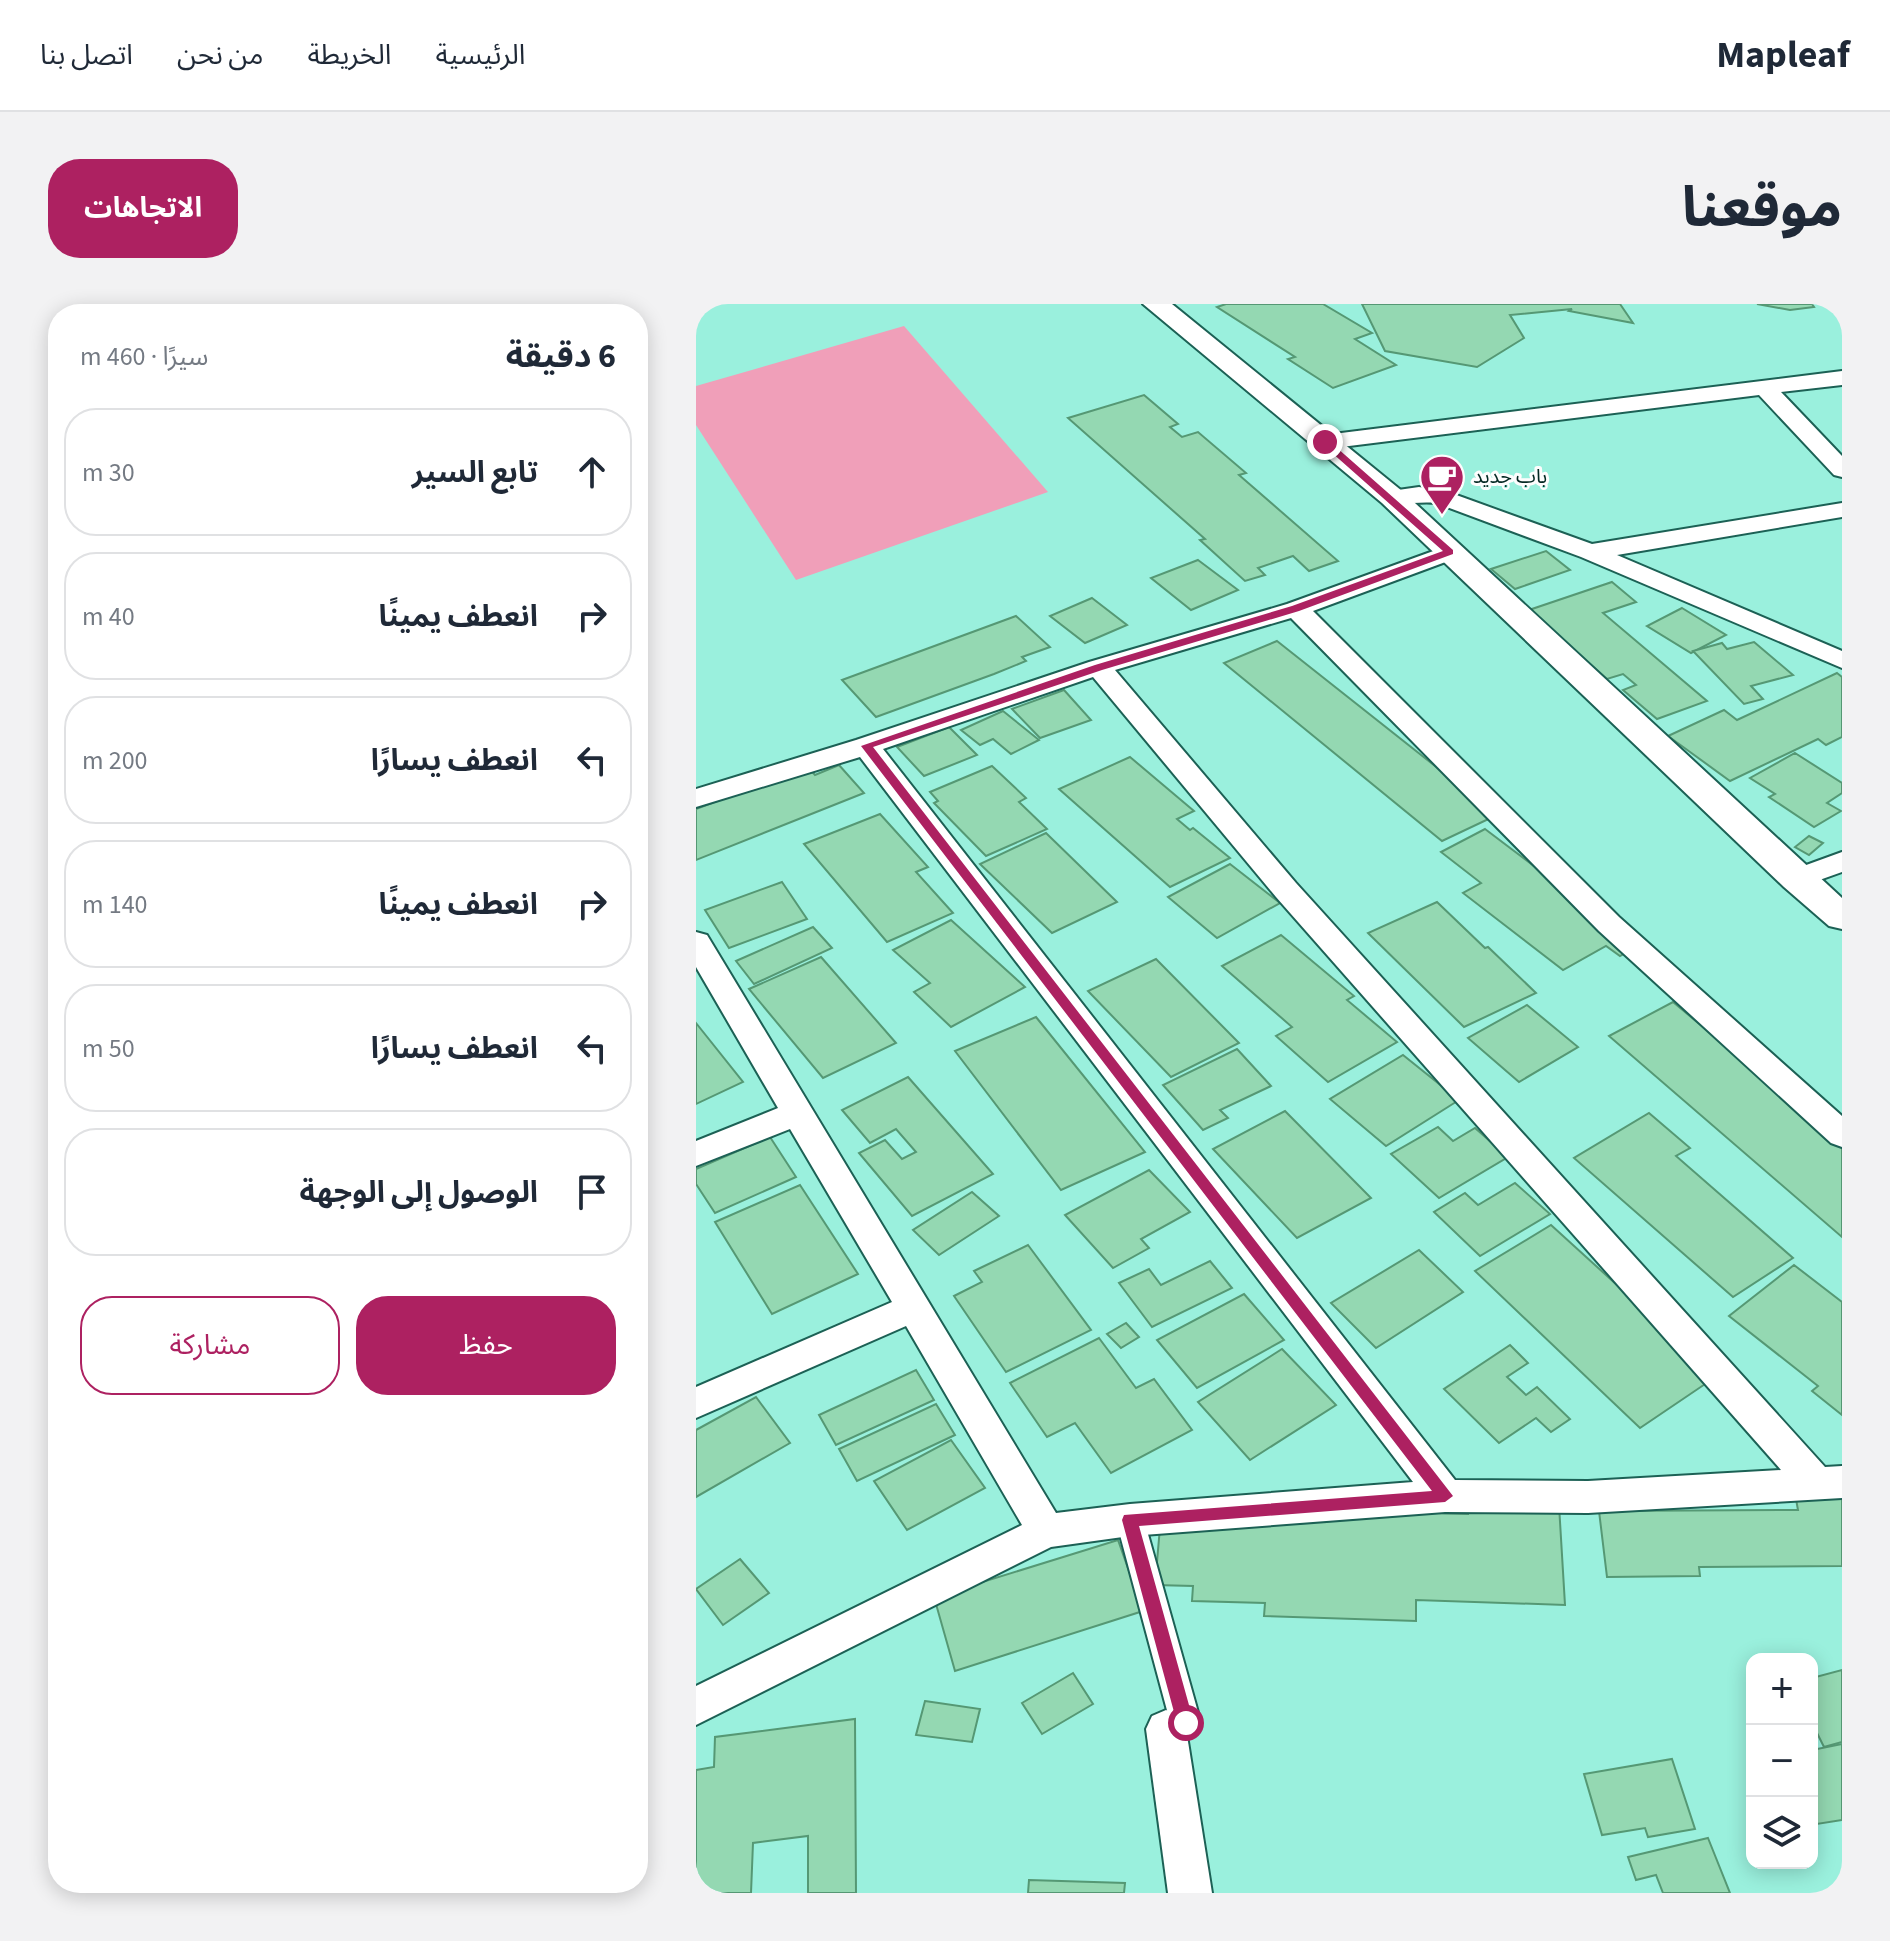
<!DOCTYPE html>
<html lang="ar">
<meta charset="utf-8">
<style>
:root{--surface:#fff;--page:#f2f2f3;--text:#1f2937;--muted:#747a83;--line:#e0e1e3;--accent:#ad2161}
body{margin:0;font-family:"Source Sans 3","Noto Sans Arabic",sans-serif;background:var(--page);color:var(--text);direction:rtl}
.controls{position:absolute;right:24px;bottom:24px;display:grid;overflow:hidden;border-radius:16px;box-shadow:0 4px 20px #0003}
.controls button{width:72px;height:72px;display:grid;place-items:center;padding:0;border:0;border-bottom:2px solid var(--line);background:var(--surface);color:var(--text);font:40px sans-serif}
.stop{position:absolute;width:24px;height:24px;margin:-18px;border:6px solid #ad2161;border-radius:50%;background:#fff}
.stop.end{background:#ad2161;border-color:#fff;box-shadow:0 2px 8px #0008}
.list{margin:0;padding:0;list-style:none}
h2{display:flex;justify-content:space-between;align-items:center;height:104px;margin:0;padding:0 32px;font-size:34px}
h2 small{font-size:26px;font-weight:400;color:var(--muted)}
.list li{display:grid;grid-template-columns:52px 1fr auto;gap:24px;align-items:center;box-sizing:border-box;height:128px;margin:0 16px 16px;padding:0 16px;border:2px solid var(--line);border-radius:32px}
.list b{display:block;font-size:30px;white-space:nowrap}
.list em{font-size:26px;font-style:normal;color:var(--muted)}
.actions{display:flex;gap:16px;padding:24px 32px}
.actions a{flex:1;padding:18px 0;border:2px solid var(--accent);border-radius:32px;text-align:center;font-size:28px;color:var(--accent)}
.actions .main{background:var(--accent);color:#fff}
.icon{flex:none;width:44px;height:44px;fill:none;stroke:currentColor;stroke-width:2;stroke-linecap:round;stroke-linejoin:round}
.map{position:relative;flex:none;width:1146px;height:1589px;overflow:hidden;direction:ltr;border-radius:32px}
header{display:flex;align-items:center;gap:48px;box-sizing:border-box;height:112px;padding:0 40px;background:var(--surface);border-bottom:2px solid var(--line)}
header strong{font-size:38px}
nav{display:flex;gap:44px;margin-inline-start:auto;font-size:28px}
.intro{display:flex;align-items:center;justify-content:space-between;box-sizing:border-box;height:192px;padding:0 48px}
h1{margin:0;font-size:56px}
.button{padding:20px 36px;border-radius:32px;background:var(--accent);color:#fff;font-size:28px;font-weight:700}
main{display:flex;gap:48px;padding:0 48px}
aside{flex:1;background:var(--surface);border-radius:32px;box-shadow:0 4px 20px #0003}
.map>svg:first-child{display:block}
.green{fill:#f09fb9}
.building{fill:#94d8b2;stroke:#559874;stroke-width:2}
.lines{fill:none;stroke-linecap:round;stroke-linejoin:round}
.pedestrian-casing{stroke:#1c6155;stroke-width:4}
.minor-casing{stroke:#1c6155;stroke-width:4}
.tertiary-casing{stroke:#1c6155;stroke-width:4}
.pedestrian{fill:#fff;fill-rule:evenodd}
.minor{fill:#fff;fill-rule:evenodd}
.tertiary{fill:#fff;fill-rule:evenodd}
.route{fill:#ad2161}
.labels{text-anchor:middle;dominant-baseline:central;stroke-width:6;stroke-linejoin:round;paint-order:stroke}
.far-poi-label{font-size:20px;fill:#032923;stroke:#fdfdfd;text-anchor:start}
</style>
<header>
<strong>Mapleaf</strong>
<nav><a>الرئيسية</a><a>الخريطة</a><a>من نحن</a><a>اتصل بنا</a></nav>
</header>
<div class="intro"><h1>موقعنا</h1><a class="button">الاتجاهات</a></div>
<main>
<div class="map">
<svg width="1146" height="1589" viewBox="0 0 1146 1589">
<rect width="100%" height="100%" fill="#9af0dd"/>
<!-- green -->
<path class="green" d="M208,22L352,188L100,276L0,121V82Z"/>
<!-- building -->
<g class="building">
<path d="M530,0H627L676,29L659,35L700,61L637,84L592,55L599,53L521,3Z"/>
<path d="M666,0H924L937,19L873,7L876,5L814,11L828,34L781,63L689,47Z"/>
<path d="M1061,0H1116L1118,3L1094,6Z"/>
<path d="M448,91L482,120L474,123L486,133L502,128L550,169L543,171L642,257L613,267L597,252L562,264L569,271L549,277L504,236L509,235L372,114Z"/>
<path d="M850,247L874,266L819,285L795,265Z"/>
<path d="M502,256L542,286L495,306L455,274Z"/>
<path d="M916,278L940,298L907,309L1011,397L961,415L927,386L940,381L927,370L911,375L833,306Z"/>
<path d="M396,294L431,321L389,339L354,312Z"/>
<path d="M986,304L1030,331L995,349L951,322Z"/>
<path d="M320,312L354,343L326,353L330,357L298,370L180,413L146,376Z"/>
<path d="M581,337L801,511L746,537L528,359Z"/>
<path d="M1058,338L1097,371L1055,382L1067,395L1048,400L997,347L1026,339L1031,345Z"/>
<path d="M1141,369L1146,373V433L1130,441L1122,435L1034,477L972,432L1028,406L1041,416Z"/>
<path d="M368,386L395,416L344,434L316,405Z"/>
<path d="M307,407L343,436L315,450L297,435L284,441L265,426Z"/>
<path d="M253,423L281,451L228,472L201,443Z"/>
<path d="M1099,449L1146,479V489L1131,499L1145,507L1118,523L1073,493L1079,490L1054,474Z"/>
<path d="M434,453L498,507L481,515L494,526L497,524L534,554L474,583L363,485Z"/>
<path d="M143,461L168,489L0,556V505L112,463L119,471Z"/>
<path d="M296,462L330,494L323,498L351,525L290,552L238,499L242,497L234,488Z"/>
<path d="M184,510L232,563L220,568L257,609L191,638L108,540Z"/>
<path d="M789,525L943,641L924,652L910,642L867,666L767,589L785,579L745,548Z"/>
<path d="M350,529L421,598L356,629L284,560Z"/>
<path d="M1113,532L1127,539L1113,551L1099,543Z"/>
<path d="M534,560L584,599L521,634L472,593Z"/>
<path d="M86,578L111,615L33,644L9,606Z"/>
<path d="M741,598L789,644L792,643L840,689L768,723L672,629Z"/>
<path d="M255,616L329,683L255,723L218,688L234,679L197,646Z"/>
<path d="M117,623L136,644L58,680L40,657Z"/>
<path d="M585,631L658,692L651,696L701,738L632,778L580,732L596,723L526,662Z"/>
<path d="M125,653L200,739L127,774L53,685Z"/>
<path d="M460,655L543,739L475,773L392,687Z"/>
<path d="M977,698L1146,839V933L913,732Z"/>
<path d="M831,701L882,743L823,778L772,734Z"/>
<path d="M340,713L449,848L365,886L259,747Z"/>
<path d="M0,719L47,778L0,800Z"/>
<path d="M541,745L575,782L524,806L532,814L507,826L467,781Z"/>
<path d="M707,751L763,796L690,842L634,795Z"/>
<path d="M212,773L297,870L216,912L163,849L189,836L206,855L220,848L200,825L174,839L146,806Z"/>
<path d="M589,807L675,894L601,934L517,845Z"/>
<path d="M953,809L994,844L980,852L1097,954L1037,993L878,854Z"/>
<path d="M742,823L757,837L779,824L812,853L743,894L695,850Z"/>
<path d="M74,833L100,873L19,909L0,880V865Z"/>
<path d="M453,866L494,908L445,935L453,944L417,964L369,911Z"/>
<path d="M819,879L854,910L784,952L738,908L769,889L782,901Z"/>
<path d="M104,881L162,970L76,1010L19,918Z"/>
<path d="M276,888L303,912L243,951L217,926Z"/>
<path d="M855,921L1021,1072L944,1124L779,967Z"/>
<path d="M332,941L395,1026L310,1068L258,992L286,978L278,967Z"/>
<path d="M723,946L767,988L680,1044L635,999Z"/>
<path d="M514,957L536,984L456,1023L423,979L453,965L465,981Z"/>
<path d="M1098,961L1146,998V1111L1116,1087L1122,1082L1033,1012Z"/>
<path d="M548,990L588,1036L501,1084L461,1036Z"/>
<path d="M430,1019L443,1033L425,1044L411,1030Z"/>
<path d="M403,1034L440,1084L458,1075L496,1126L415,1169L379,1119L351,1133L314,1079Z"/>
<path d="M814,1041L832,1059L811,1073L830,1091L841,1083L874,1115L855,1128L840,1114L803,1139L748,1085Z"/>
<path d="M586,1045L640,1101L554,1156L502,1098Z"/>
<path d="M220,1066L238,1096L140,1141L123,1111Z"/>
<path d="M60,1093L94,1139L0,1193V1126Z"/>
<path d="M240,1100L259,1131L161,1177L143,1145Z"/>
<path d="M255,1136L289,1184L211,1226L178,1177Z"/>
<path d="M1098,1184H1146V1262L1003,1263L1004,1272L911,1273L903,1207L1102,1206Z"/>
<path d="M772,1198L863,1201L869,1301L720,1296V1317L568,1312L569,1299L496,1297L497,1282L459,1281L466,1200L772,1210Z"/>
<path d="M422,1236L447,1307L259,1367L238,1293Z"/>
<path d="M44,1255L73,1289L27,1321L0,1285Z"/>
<path d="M1146,1366V1438L1128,1443L1116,1419V1374Z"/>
<path d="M377,1369L397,1400L346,1430L326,1399Z"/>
<path d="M229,1397L284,1405L276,1438L220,1431Z"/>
<path d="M159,1415L160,1589H112V1532L57,1539L55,1589H0V1466L18,1463L19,1433Z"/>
<path d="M1146,1440V1516L1121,1520L1116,1507V1446Z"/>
<path d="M976,1455L999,1525L952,1533L949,1524L906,1531L888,1470Z"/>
<path d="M1012,1534L1034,1589H967L960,1571L940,1576L932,1553Z"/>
<path d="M333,1576L429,1579L428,1589H332Z"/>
</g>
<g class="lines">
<!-- pedestrian casing -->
<g class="pedestrian-casing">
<path id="pedestrian" d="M434,1204L444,1207L448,1216L505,1419L501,1429L470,1439L459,1435L455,1425L459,1415L472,1410L420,1216L424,1207Z"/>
</g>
<!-- minor casing -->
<g class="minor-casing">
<g id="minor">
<path d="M1146,67V81L1085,88L1146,152V173L1138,171L1063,91L629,145L621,143L618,138L621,133L629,131Z"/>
<path d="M723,183L752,188L896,240L1146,199V213L921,251L1146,347V364L885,253L740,199C722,197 704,202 688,198L684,193L688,188Z"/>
<path d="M754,241L763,243L766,248L763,253L617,307L923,613L1146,812V843L1135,839L903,627L595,314L419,366L600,579L1129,1163L1146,1162V1194L892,1209L749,1208L434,1232L355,1243L0,1421V1382L326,1221L210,1022L0,1114V1083L196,998L94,825L0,862V837L82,804L0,663V628L11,631L360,1209L434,1200L717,1178L164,453L0,503V485L160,436L393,358L591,300ZM397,373L580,593L1085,1166L892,1177L759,1176L187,445Z"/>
<path d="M1146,548V568L1101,584L1091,582L1087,575L1091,568Z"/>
<path d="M470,1406L484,1412L490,1425L516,1589H472L450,1425L456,1412Z"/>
</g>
</g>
<!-- tertiary casing -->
<g class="tertiary-casing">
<path id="tertiary" d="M447,0H476L706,187L1146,594V625L1133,622L1088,583L686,199Z"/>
</g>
<!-- pedestrian -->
<use href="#pedestrian" class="pedestrian"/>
<!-- minor -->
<use href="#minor" class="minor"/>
<!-- tertiary -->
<use href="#tertiary" class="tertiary"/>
</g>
<!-- route -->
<path class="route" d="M626,136H632L757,246V250L603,307L406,366L177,443L757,1192L749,1198L443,1222L498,1419L490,1427L481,1419L426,1216L428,1211L736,1187L165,442L399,361L596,302L747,247L626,140Z"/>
<!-- icons -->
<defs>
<g id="cafe-pin" transform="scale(2.3)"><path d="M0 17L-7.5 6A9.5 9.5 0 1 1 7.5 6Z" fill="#ad2161" stroke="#fdfdfd"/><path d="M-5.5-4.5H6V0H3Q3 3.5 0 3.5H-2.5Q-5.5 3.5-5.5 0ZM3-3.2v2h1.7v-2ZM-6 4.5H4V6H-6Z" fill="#fff"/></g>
</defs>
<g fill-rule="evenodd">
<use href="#cafe-pin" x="746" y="173"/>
</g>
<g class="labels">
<!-- far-poi labels -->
<g class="far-poi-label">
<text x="777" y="173">باب جديد</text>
</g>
</g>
</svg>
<div class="controls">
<button>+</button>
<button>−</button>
<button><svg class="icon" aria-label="layers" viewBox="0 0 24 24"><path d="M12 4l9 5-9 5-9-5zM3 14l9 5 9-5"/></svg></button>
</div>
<div class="stop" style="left:490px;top:1419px"></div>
<div class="stop end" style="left:629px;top:138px"></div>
</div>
<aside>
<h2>6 دقيقة<small>سيرًا · 460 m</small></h2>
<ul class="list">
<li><svg class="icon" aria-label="ahead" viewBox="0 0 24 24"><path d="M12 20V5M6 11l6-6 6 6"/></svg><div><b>تابع السير</b></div><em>30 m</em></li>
<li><svg class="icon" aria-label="right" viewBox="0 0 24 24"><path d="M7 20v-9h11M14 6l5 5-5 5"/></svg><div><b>انعطف يمينًا</b></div><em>40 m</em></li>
<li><svg class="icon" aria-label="left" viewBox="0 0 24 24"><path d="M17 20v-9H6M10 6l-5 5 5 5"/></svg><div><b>انعطف يسارًا</b></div><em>200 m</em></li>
<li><svg class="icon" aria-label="right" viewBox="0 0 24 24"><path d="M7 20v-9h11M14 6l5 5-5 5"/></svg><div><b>انعطف يمينًا</b></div><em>140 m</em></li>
<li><svg class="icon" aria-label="left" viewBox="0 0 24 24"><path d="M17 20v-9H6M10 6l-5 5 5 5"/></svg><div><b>انعطف يسارًا</b></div><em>50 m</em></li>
<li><svg class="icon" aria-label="arrive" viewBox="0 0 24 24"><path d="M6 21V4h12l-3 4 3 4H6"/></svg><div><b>الوصول إلى الوجهة</b></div></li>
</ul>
<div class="actions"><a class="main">حفظ</a><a>مشاركة</a></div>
</aside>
</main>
